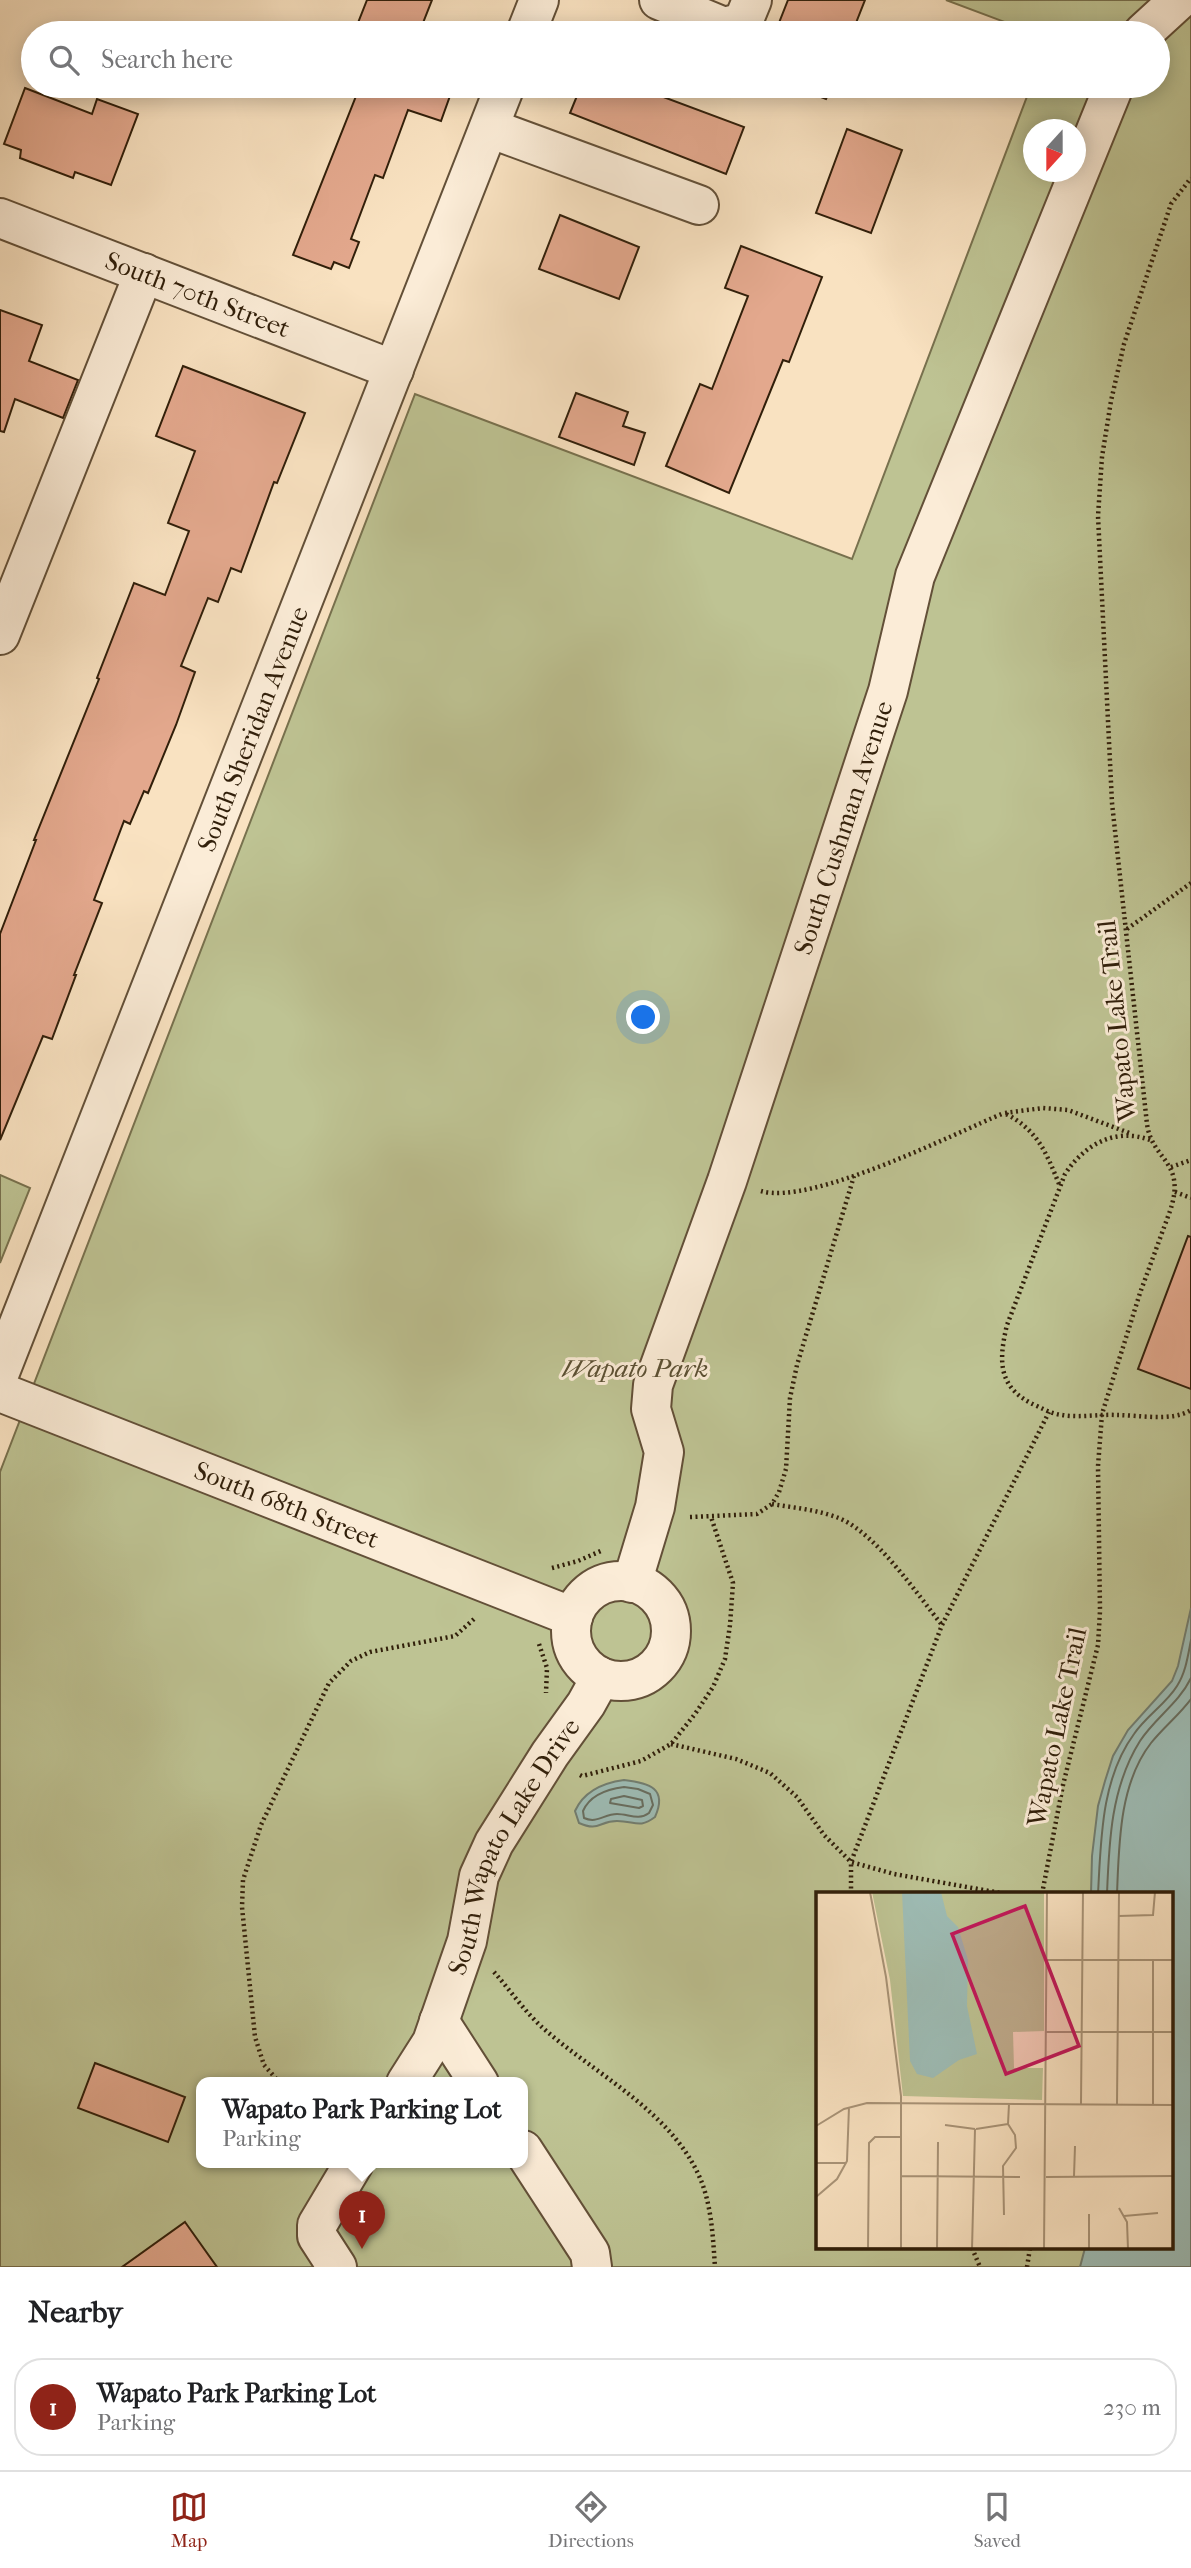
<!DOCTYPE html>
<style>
:root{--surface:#fff;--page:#f2f2f2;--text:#202124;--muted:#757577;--line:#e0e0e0;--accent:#8f2418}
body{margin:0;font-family:"IM FELL French Canon",serif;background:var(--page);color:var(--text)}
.compass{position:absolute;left:1023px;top:119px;width:63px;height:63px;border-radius:50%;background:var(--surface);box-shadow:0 4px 18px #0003;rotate:201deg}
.you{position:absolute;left:644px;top:1018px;width:24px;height:24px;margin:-18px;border:5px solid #fff;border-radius:50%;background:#1a73e8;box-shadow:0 0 0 10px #1a73e833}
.badge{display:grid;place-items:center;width:46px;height:46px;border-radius:50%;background:var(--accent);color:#fff;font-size:23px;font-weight:700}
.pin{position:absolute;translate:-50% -58px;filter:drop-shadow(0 2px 4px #0008)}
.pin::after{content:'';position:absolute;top:37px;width:24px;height:21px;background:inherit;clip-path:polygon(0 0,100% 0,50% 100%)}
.popup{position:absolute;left:196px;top:2077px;width:332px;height:91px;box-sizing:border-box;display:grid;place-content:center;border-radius:14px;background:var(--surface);filter:drop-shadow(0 2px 5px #0005);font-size:23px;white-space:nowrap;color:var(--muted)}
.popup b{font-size:26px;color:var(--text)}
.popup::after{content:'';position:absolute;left:50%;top:100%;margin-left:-14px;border:14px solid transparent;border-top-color:var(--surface)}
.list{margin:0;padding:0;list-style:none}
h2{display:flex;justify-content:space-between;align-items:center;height:91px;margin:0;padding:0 28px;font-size:30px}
h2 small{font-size:23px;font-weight:400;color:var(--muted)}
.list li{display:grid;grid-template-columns:46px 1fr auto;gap:21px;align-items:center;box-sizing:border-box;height:98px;margin:0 14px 14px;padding:0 14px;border:2px solid var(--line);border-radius:28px}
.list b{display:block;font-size:26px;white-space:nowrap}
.list p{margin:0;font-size:23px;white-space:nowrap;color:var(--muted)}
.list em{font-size:23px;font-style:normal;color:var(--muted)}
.icon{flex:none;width:38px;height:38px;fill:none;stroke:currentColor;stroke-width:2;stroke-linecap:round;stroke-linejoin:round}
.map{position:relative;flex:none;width:1191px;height:2267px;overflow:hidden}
.search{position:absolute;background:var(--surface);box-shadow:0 4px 18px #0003;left:21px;right:21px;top:21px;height:77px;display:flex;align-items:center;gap:18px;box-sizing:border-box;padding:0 24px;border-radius:38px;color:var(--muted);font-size:26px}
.sheet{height:203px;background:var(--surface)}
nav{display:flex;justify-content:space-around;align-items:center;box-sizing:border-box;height:98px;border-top:2px solid var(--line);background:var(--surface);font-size:19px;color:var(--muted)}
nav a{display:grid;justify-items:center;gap:4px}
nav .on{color:var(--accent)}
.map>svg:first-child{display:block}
.green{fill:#bec393;stroke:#78714e;stroke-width:2;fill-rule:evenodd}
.water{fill:#9ebdb6;stroke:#727e71;stroke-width:2}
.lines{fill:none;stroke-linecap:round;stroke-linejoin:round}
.shore{stroke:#686e60;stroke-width:2}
.building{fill:#e3a88d;stroke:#311f0a;stroke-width:2}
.minor-casing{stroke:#635038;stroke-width:42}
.path{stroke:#311f0a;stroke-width:4.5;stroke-dasharray:2 3.5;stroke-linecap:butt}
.minor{stroke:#fbecd7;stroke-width:38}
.labels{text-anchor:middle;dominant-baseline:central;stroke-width:6;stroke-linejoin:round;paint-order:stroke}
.street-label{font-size:26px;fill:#311f0a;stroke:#fbecd7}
.park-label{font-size:26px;font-style:italic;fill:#5b5033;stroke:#fbecd7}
.inset-road{fill:none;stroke:#a99478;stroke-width:2}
.view{fill:#c2185b;fill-opacity:0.15;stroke:#c2185b;stroke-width:3.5}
.inset-edge{fill:none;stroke:#311f0a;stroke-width:3.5}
</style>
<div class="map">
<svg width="1191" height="2267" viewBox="0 0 1191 2267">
<rect width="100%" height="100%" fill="#f9e2c1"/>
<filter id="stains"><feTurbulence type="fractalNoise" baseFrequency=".00286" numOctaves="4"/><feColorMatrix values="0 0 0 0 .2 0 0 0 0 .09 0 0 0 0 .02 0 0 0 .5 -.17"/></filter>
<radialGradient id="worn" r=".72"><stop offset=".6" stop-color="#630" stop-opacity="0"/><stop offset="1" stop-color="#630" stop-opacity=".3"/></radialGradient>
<!-- green -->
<g class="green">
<path d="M946,0H1191V2267H0V1472L415,394L852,559L1031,86H1158V33H1034ZM1034,130H1076V172H1034ZM818,1894H1172V2248H818ZM201,2083H523V2163H201Z"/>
<path d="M0,1175L30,1188L0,1263Z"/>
</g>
<!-- water -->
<g class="water">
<path d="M1191,1608V2267H1080L1085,2248H1172V1894H1091L1092,1856L1098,1806L1105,1781L1113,1756L1128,1730L1172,1681L1178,1666Z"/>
<path d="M624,1780C649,1783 668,1788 655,1817C639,1829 635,1821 617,1821C599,1821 599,1832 579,1823L575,1811C584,1791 602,1783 624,1780Z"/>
</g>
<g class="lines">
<!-- shore -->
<g class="shore">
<path d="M624,1787L638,1789L650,1794L653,1805L649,1813C638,1821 629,1814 617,1814C604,1814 597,1824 584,1818L583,1811C590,1795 608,1789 624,1787Z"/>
<path d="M624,1796L642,1800L643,1806L639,1808L610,1803L611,1799Z"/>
<path d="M1098,1894C1101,1840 1101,1779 1134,1734C1146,1716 1166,1704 1177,1686C1186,1672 1188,1655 1191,1640"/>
<path d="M1107,1894C1109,1842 1111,1787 1140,1741C1155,1718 1179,1703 1191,1678"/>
<path d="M1117,1894C1119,1845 1119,1784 1151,1743C1163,1728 1179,1715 1191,1699"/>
</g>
</g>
<!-- building -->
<g class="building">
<path d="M367,0H432L419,33H354Z"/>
<path d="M788,0H865L852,33H775Z"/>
<path d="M353,86H432L451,93L441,121L408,110L383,178L375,175L351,239L359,242L349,268L334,262L331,269L293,255L358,91L352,89Z"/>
<path d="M581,86H634L744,127L726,174L570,113Z"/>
<path d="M792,86H832L826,99Z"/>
<path d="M25,88L92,114L97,99L138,114L111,185L75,172L73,178L20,158L21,150L4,144Z"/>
<path d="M847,129L902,150L871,233L816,213Z"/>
<path d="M560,215L639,247L619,299L539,269Z"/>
<path d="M741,246L822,277L789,362L783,360L729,493L666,466L700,384L712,389L748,296L725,288Z"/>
<path d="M0,310L42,325L29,361L78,380L63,418L15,399L4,432L0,431Z"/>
<path d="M183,366L305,413L277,483L274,482L241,572L231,568L218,602L208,598L181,666L195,672L176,725L148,793L144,791L130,824L124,821L94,900L102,903L74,975H76L52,1039L43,1036L0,1140V934L36,840H34L99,679L97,678L134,583L165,595L189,531L168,523L195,451L156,436Z"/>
<path d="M576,393L628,412L623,426L645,433L634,465L559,437Z"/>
<path d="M1188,1236L1191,1237V1389L1138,1369Z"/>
<path d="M95,2063L185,2097L168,2142L78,2108Z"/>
<path d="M185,2222L217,2267H122Z"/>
</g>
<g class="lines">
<!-- minor casing -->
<g class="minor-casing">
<g id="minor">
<path d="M659,0L724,27L743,22L752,0"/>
<path d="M526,33L539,0"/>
<path d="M1143,33L1179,0"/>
<path d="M489,128L699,205"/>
<path id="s1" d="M0,218L394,370"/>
<path d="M0,635L144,273"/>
<path id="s2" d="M0,1372L505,86"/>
<path id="s3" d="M0,1392L573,1617"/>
<circle cx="621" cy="1631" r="50"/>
<path id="s4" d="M632,1583L655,1507L664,1452L651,1409L653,1385L727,1181L888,691L915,576L1114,86"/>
<path d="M439,2021L479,2083"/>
<path id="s5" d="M406,2083L432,2042L467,1941L479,1876L494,1843L550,1754L586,1704L601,1677"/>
<path d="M523,2150L590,2253L592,2267"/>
<path d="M337,2267L317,2236V2225L354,2163"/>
</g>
</g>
<!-- path -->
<g class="path">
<path d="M1127,929L1191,883"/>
<path d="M1150,1140C1115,1127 1084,1145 1065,1174L1007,1325C998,1362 998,1389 1037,1406C1045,1410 1053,1414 1062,1415C1080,1418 1099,1414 1116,1415C1139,1415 1172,1422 1191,1410"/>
<path d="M1171,1167L1191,1160"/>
<path d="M1059,1184C1046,1152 1037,1129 1004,1113L1043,1108L1068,1110L1132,1134"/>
<path d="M761,1191C811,1206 953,1134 1004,1113"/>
<path d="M1175,1192L1191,1198"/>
<path d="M772,1504C795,1508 820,1510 841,1519C878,1536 917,1594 942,1625"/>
<path d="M690,1517L757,1514L772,1504L779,1492L786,1469L790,1398L797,1365L854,1176"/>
<path d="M552,1568L578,1561L603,1550"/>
<path d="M539,1644L547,1668L546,1693"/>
<path d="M671,1744L736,1759L770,1773L797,1797L824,1835L851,1862L894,1874L1006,1894"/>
<path d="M580,1775L582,1776L641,1761L671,1744L695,1714L713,1687L725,1659L730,1625L733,1583L711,1517"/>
<path d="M851,1894V1862L942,1625L1049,1412"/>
<path d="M1042,1894L1063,1785L1098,1645L1100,1611L1098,1466L1102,1414L1140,1293L1170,1211C1187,1161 1152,1161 1147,1124L1112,803L1098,516L1102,457L1111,401L1124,344L1171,204L1191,178"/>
<path d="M494,1972C510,1990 525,2012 543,2028C597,2076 675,2113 702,2183C712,2210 713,2239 715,2267"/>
<path d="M280,2083L264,2065L255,2037L242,1907L243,1880L261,1825L329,1683L351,1661L370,1652L455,1636L474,1619"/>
<path d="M972,2248L980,2267"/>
<path d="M1027,2267L1030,2248"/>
</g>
<!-- minor -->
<use href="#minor" class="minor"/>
</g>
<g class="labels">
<!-- street labels -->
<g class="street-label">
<text stroke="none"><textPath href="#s1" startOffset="212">South 70th Street</textPath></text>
<text stroke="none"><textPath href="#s2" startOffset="691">South Sheridan Avenue</textPath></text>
<text stroke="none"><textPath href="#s4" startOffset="793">South Cushman Avenue</textPath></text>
<text transform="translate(1117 1021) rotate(-96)">Wapato Lake Trail</text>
<text stroke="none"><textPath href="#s3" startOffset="308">South 68th Street</textPath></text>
<text transform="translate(1057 1727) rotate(-78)">Wapato Lake Trail</text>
<text stroke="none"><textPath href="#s5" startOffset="262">South Wapato Lake Drive</textPath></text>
</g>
<!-- park labels -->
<g class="park-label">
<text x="635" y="1368">Wapato Park</text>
</g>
</g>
<!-- overview -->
<g transform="translate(816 1892)">
<rect width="357" height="357" fill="#f9e2c1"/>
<path d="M56,0H228V139L197,140L198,176H227L226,208L87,204L74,88Z" fill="#bec393"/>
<path d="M86,0H125L131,24L142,35L152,68L151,114L161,162L143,168L117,186L101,182L94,169Z" fill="#9ebdb6"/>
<path class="inset-road" d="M54,0L70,85L85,204V357M303,24L337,23L339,0M231,68H357M337,68V213M230,140H357M265,212L267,0M301,212L303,0M129,233L159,237M0,234L28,217L51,211L357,213M160,237L192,232M1,271H30M85,284L204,285M258,284L259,254M230,285L357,284M0,305L21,287L31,269L33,215M303,316L311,330L312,357M188,323L187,274L200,256L199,243L192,232L193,212M308,324L342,321M0,356L198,357M52,357L53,251L59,245H86M121,357L122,250M156,357L159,237M228,357L231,0M273,357V322"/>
<path class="view" d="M209,14L263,154L190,182L136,42Z"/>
<rect width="357" height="357" class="inset-edge"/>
</g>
<rect width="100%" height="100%" filter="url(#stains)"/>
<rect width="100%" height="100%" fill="url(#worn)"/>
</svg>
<svg class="compass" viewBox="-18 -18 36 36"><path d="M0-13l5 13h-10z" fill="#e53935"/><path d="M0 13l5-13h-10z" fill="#757577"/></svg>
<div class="you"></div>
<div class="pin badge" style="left:362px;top:2249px">1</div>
<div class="popup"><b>Wapato Park Parking Lot</b>Parking</div>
<div class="search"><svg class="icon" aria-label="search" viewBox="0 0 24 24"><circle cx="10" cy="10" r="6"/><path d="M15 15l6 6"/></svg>Search here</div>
</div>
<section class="sheet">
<h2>Nearby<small></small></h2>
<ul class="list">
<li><span class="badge">1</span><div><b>Wapato Park Parking Lot</b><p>Parking</p></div><em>230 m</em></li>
</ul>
</section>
<nav>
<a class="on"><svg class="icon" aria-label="map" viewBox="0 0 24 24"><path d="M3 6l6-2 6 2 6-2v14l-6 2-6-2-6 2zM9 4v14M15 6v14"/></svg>Map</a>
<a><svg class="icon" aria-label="directions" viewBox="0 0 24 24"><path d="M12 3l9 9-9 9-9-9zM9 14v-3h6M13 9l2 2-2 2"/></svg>Directions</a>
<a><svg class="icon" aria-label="saved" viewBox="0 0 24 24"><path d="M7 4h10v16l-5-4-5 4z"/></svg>Saved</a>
</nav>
